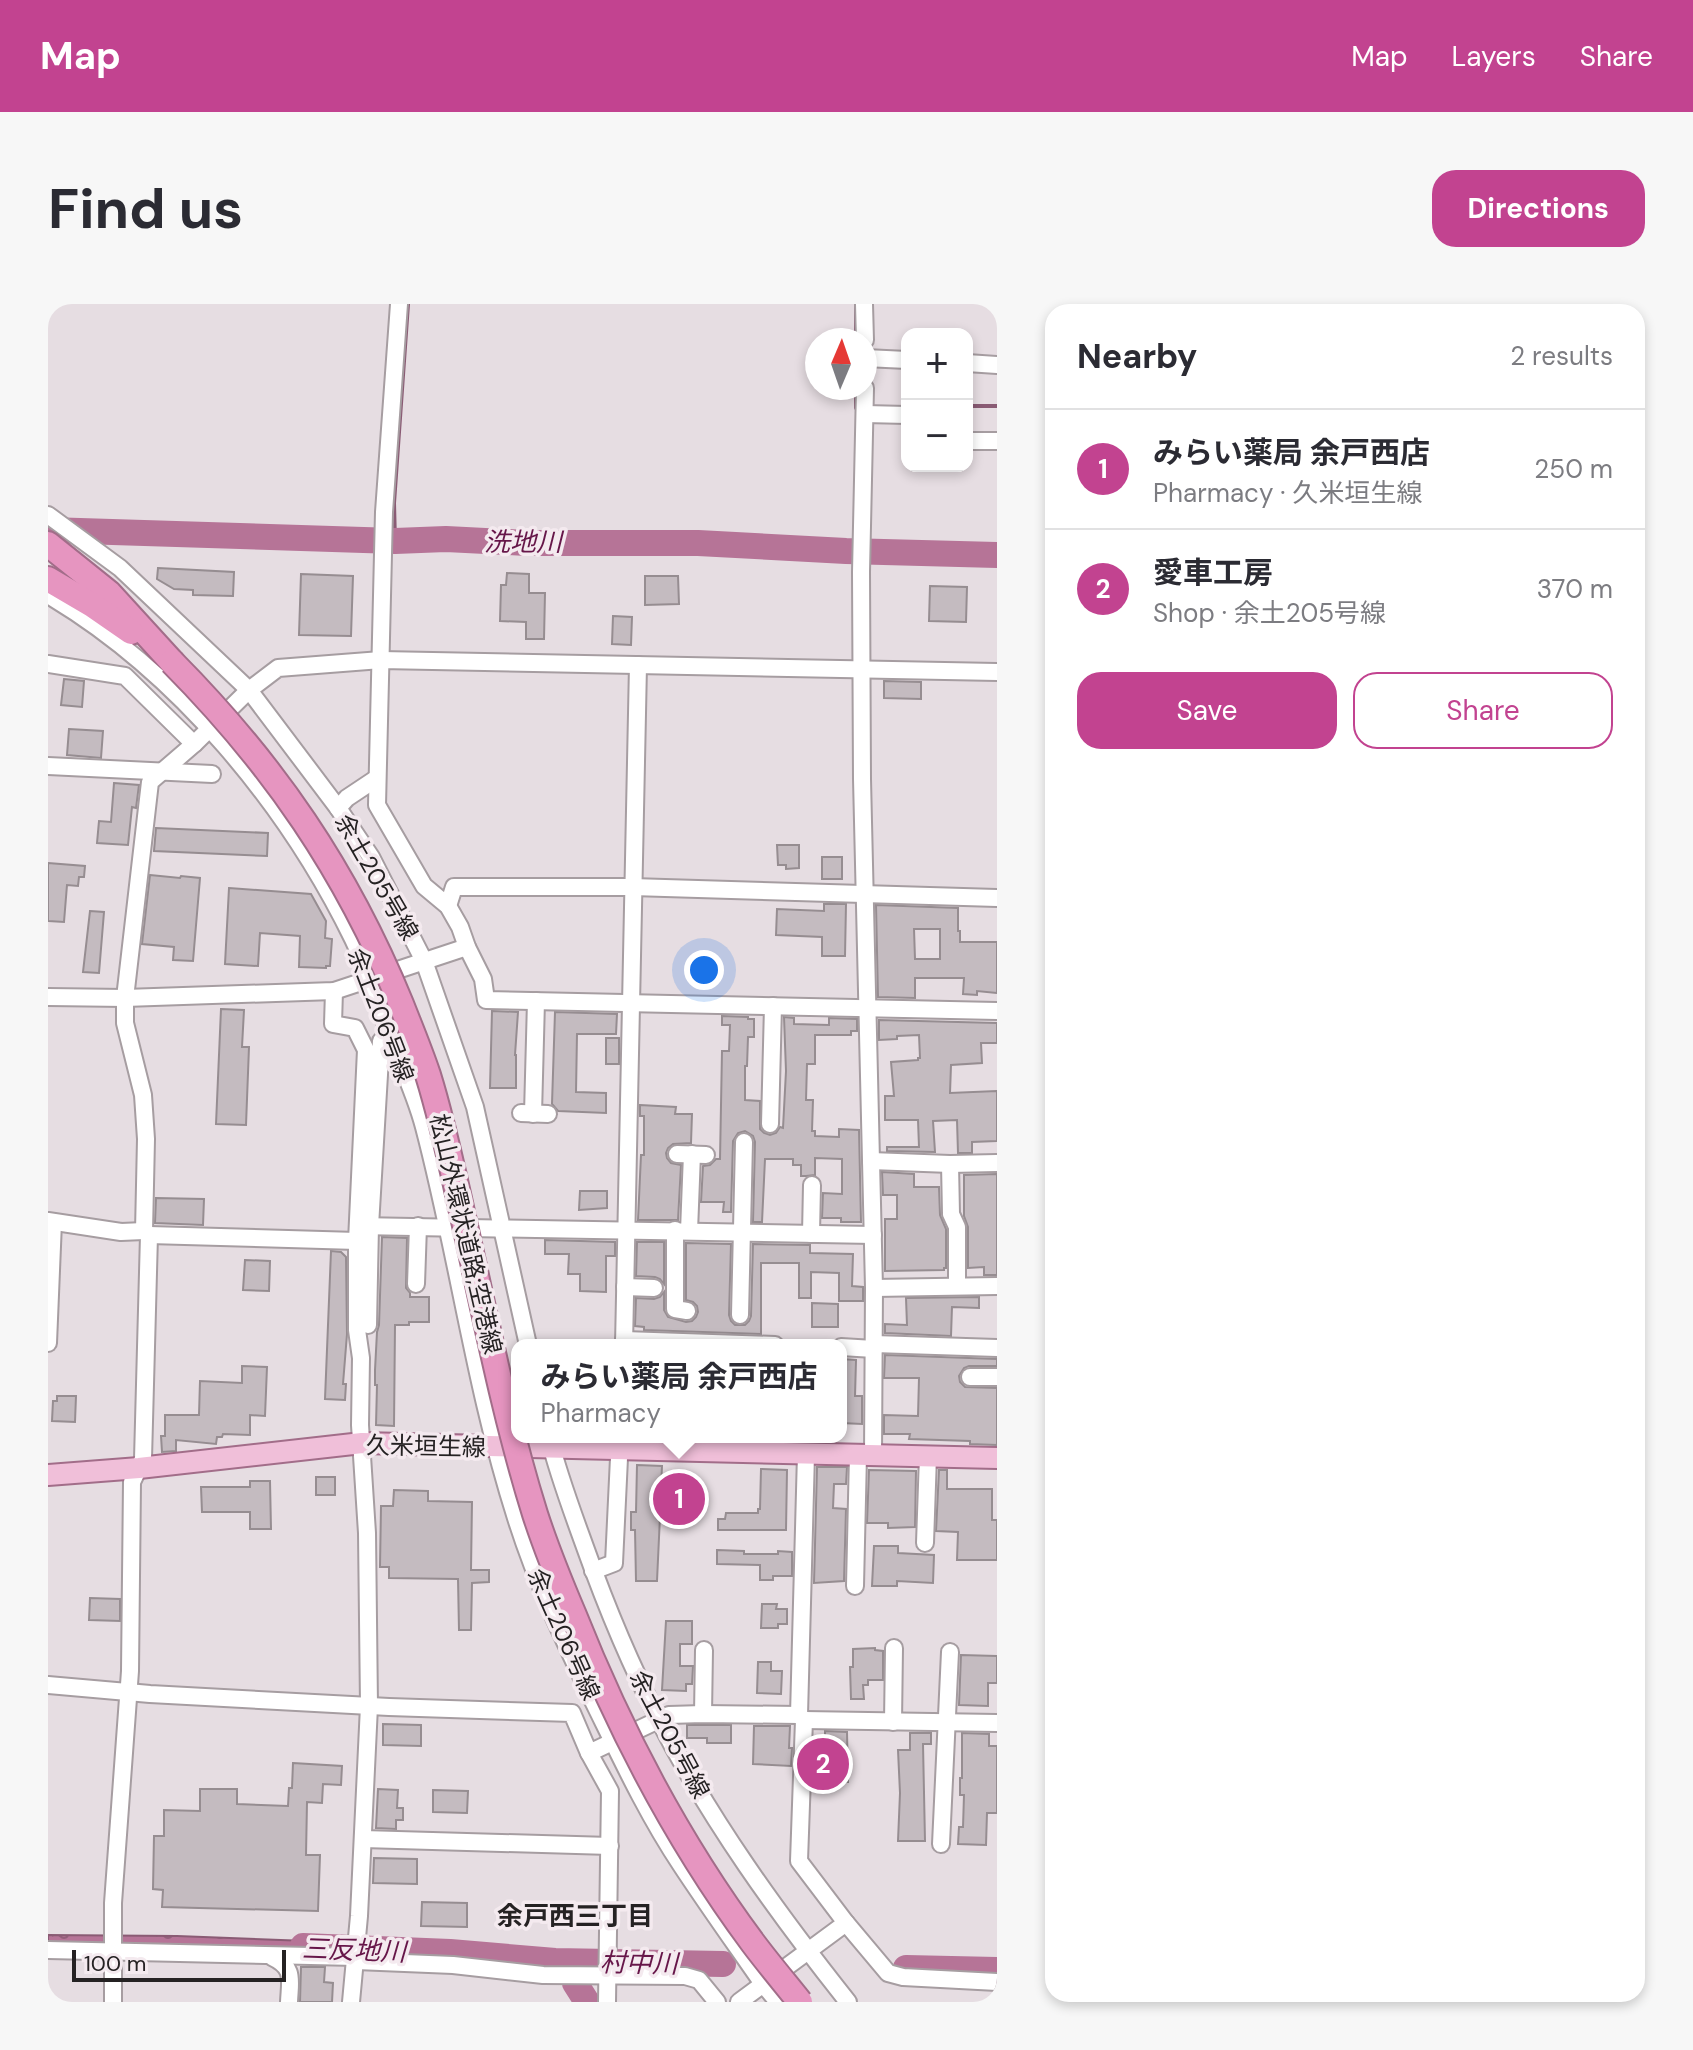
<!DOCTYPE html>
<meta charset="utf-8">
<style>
:root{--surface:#fff;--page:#f7f7f7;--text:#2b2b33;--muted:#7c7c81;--line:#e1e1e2;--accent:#c24390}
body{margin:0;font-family:"DM Sans","Noto Sans JP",sans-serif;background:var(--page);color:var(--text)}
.controls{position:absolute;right:24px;top:24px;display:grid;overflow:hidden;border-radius:16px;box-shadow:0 4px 12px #0003}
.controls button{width:72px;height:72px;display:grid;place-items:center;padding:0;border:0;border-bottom:2px solid var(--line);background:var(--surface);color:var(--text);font:40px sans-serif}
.compass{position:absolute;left:757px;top:24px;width:72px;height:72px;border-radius:50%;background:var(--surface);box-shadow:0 4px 12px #0003;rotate:2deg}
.scale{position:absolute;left:24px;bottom:20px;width:214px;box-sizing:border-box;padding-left:8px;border:4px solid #252223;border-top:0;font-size:22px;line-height:28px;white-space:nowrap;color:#252223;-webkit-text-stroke:6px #f4eaef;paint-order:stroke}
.you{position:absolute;left:656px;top:666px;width:28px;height:28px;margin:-20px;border:6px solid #fff;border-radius:50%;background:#1a73e8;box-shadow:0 0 0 12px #1a73e833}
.badge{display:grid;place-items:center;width:52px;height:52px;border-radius:50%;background:var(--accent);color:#fff;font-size:26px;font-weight:700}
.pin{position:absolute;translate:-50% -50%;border:4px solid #fff;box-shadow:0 2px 8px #0006}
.popup{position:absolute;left:463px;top:1035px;width:336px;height:104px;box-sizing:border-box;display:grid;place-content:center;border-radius:16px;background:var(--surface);filter:drop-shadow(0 2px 6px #0005);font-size:26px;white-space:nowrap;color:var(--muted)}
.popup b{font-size:30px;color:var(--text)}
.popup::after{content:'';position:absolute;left:50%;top:100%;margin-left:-16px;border:16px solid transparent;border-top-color:var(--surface)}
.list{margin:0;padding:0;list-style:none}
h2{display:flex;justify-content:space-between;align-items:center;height:104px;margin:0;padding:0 32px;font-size:34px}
h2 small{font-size:26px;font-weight:400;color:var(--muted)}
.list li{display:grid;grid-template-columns:52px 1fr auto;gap:24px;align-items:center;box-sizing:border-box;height:120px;padding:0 32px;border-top:2px solid var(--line)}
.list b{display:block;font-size:30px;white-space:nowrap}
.list p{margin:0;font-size:26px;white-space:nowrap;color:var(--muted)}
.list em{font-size:26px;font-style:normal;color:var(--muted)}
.actions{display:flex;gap:16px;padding:24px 32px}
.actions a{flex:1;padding:18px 0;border:2px solid var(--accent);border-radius:24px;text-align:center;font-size:28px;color:var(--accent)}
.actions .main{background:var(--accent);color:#fff}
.map{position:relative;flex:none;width:949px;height:1698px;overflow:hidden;border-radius:24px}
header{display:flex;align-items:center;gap:48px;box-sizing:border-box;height:112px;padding:0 40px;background:var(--accent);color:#fff}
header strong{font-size:38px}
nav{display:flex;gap:44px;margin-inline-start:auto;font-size:28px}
.intro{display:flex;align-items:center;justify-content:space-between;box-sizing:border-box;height:192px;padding:0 48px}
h1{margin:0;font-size:56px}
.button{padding:20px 36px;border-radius:24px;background:var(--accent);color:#fff;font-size:28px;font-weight:700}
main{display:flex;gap:48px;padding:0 48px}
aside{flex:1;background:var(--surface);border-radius:24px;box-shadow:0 4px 12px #0003}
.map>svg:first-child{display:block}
.water{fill:url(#water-ripples);stroke:#8a5b74;stroke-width:2}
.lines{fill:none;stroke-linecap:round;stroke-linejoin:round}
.stream{stroke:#8a5b74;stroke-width:4}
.river{stroke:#b67497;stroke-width:26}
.building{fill:#c4bbc0;stroke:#968d91;stroke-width:2;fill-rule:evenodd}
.minor-casing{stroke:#a69da1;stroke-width:20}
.major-casing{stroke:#a26d89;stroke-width:24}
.highway-casing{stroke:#a26d89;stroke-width:28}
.minor{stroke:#fff;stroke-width:16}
.major{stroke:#f0bfd9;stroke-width:20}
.highway{stroke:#e695c0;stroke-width:24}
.highway-bridge-casing{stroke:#a26d89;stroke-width:28;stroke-linecap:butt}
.highway-bridge{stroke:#e695c0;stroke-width:24}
.labels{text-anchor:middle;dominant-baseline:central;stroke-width:7;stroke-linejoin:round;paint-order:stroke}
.street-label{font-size:24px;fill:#252223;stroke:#f4eaef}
.water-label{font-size:26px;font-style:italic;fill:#661649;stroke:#f4eaef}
.neighbourhood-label{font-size:26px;font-weight:bold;fill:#252223;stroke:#f4eaef}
</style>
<header>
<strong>Map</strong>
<nav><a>Map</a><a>Layers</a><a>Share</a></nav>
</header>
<div class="intro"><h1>Find us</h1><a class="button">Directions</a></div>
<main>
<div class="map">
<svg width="949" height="1698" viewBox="0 0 949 1698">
<defs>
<pattern id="water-ripples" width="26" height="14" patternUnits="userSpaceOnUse" patternTransform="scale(2)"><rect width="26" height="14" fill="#b67497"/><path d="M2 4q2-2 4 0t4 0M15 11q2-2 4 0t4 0" fill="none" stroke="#945f7b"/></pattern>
</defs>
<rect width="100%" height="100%" fill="#e6dde2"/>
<!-- water -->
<path class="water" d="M0,1631L129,1632L286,1638L290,1642V1650L0,1643Z"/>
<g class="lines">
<!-- stream -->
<g class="stream">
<path d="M808,0V36"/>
<path d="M808,84V104H810"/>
<path d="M919,102H949"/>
<path d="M347,237L346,199L360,0"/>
</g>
<!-- river -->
<g class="river">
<path d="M0,226L347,237L398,235L479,239H650L798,247L949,251"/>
<path d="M255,1642L402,1648L507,1657L675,1660"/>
<path d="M858,1664L949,1666"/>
<path d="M527,1679L539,1698"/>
</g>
</g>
<!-- building -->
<g class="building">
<path d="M110,264L186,268L185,292L145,291V286L126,285L109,275Z"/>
<path d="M459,269L481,270V289H497L496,335H478V318L452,317L453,281H458Z"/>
<path d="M253,270L305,272L303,332L251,331Z"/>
<path d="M597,272H630L631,300L597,301Z"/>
<path d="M882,282L919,283L918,318L881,317Z"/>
<path d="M565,312L584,313L583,341L564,340Z"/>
<path d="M16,375L36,377L34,403L13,401Z"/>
<path d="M836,377L873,378V395L836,394Z"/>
<path d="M21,425L55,427L53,454L19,451Z"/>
<path d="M66,479L91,481L88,504L84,503L80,541L49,539L51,517L63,518Z"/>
<path d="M108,524L220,529L219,552L106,547Z"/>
<path d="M729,541H751V564L738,565V561H730Z"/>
<rect x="774" y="553" width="20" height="22"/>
<path d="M0,559L37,562L36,573H31L30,582L19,581L16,618L0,617Z"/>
<path d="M102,571L132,574L133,572L152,574L145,657L125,656L126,643L94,640Z"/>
<path d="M181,584L263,590L278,617L277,634L284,635L282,662H278V664L251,663L252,632L212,629L210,662L177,660Z"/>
<path d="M776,600H798L797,652H774V633L728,631L729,605L776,607Z"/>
<path d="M828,601L910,604V627H912V638H949V689L929,687V691L915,690L916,674H867V694L830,693ZM866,625H892V655H867Z"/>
<path d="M42,607L56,608L51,669L35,668Z"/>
<path d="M173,705L196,706L194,743H201L198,821L168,820Z"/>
<path d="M444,707L470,708L467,751H468V784H442Z"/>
<path d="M507,708L569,710L568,730H529L528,788L558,789V809L510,807L504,800Z"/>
<path d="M674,712L700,713V715H706V733H700L699,762H697V796L712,797V825L716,829L722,831L728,829L732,823L735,824L738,767L736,713L746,714V720L781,721V714L809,715V727H803V731H767V760H759L758,796H765L764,827H767V832L791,833V825L811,826L813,918H793V914H774L775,889L794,890V855L767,854V871L758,872H753V861H745V855H717L714,918H705L707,838L705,832L697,827L690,829L685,837L683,908H675L676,898H653L655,862L662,861L668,855H672L674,747H681L682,721H674Z"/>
<path d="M831,716L949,719V739H933L934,759L903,761L902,789L949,787V837L924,838V849H910L909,816L885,817L887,848L839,847V843H871L870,816H837V792H846L843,758L870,756V754H872L871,731L849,732V735L831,736Z"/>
<rect x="558" y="734" width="13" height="26"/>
<path d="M592,801L628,803L627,810H644L643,839L625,840L620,844L618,849L619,854L623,859L633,861L630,916H590L593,851H596V812H592Z"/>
<path d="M834,868L866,870V883H891L892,911L898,925V964H896V966L837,967V915H849V891H835Z"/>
<path d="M949,870V971H936V963L920,964V923L916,912V871Z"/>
<path d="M532,887H559V904L531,906Z"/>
<path d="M108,894L156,895L155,921L107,919Z"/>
<path d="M334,933L359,934L358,984L362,989V993H381V1018H361V1021H347L346,1122L328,1121L329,1081H327V1066L329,1028L331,1021Z"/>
<path d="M497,936L567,938V952H558V988L532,987V970H520L521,950H497Z"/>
<path d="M589,938H616V980L612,975L607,973L588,972Z"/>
<path d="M638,939L683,940L681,1011L683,1017L687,1021H697L701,1017L703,1012L705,940L762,941V949L805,950L804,982L815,983V997H791V969L763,968V994H751V959H713V1030L596,1026V1023L587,1022L588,994L606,995L612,993L616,988V1006L620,1013L638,1018L644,1017L648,1013L650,1008L649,1002L645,998L638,996Z"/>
<path d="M283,947L293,948L298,953L299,1030L295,1080H298L297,1096L277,1095Z"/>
<path d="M197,956L222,957L221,987L195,986Z"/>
<path d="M931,993V1004L904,1003L903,1032L837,1029V1020L859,1021L858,994Z"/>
<path d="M764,999L790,1000V1023H764Z"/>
<path d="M837,1051L949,1055V1062H921L916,1064L911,1072L912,1078L917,1083L949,1084V1141L922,1140V1137L861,1135L862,1130H836V1111L870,1112L871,1074H836Z"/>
<path d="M793,1055L808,1056L807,1092H814V1120L793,1119Z"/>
<path d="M194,1062L219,1063L217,1112L202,1111V1131L175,1130L174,1133H169L168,1140L128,1136V1147L114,1148L113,1132H117V1111H151L152,1077L194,1079Z"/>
<path d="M9,1092H28L27,1118L4,1117L5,1097H9Z"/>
<path d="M589,1161L614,1162L613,1183H638L637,1213L612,1212L609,1277H588L587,1226H583V1208H588Z"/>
<path d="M769,1163H799L798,1180H786L785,1204L798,1205L796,1277L766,1279Z"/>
<path d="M713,1165L739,1166L738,1226H670V1215H677L678,1209H710V1205H712Z"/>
<path d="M821,1166L868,1167L867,1223L840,1224V1219H819Z"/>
<path d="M891,1166H899V1185H944V1216H949V1256H909L910,1228L888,1227Z"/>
<rect x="268" y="1173" width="19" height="18"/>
<path d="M202,1177H222L223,1225H202V1208H154L153,1183H202Z"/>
<path d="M346,1186L380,1187V1197L424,1198L423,1266H441V1278L424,1279L423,1326H411L410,1275L341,1274V1263H332L333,1202H345Z"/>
<path d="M826,1242H850V1249L886,1251L885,1279L849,1277V1282H824Z"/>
<path d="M669,1246L696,1247V1250H730V1247L744,1248V1272H725V1276H712V1261L669,1260Z"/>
<path d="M42,1294L72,1295V1317L41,1316Z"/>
<path d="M714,1300H729L728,1305H739V1320H730V1324H713Z"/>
<path d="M618,1317H644V1340H632V1362H645L644,1380H638V1387L614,1386Z"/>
<path d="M827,1344V1346L835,1347V1376H820V1381H815L816,1395H803L802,1363H805V1345Z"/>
<path d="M913,1351L949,1352V1379H940V1402L911,1401Z"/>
<path d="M710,1358H723V1367H734L733,1390L709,1389Z"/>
<path d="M335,1420L373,1421V1442L335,1441Z"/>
<path d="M639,1421H683V1439H659V1434H639Z"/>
<path d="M706,1422H742L741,1444H744L743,1462L705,1460Z"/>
<path d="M777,1427L799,1428L800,1478L765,1477L766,1444H777Z"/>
<path d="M862,1429H883V1440H875L877,1537H850L852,1489L850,1446H862Z"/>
<path d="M914,1429L941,1430V1442H949V1509H939L938,1541L910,1540L911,1523H915L916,1491H912V1474H914Z"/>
<path d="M245,1459L294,1462L293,1481L275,1480L274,1499L259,1498L258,1551H272L270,1607L114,1603L115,1586L105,1585L106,1532H116V1506L152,1507V1485H189V1500L240,1502L241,1484H244Z"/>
<path d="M330,1485L350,1486L349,1504H355V1516H348V1525L328,1524Z"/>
<path d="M385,1486L420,1487L419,1509L385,1508Z"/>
<path d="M326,1554L369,1555V1580L325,1579Z"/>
<path d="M374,1598L419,1599V1623L373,1622Z"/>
<path d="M253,1663H277L276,1678L285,1679L284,1698H252Z"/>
</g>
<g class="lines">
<!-- minor casing -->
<g class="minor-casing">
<g id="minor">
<path d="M351,0L336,208L329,501L376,582L400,602L412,623L419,643L435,675L438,696L949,707"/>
<path d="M816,0L817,36"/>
<path d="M817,54L859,56"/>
<path d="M919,59L949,61"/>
<path d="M817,84L813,268L814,475L826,984L825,1151"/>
<path d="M817,110L859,111"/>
<path d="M919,137H949"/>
<path d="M0,211L72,264L201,386L290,504L323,553L376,657L427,803L480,1041"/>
<path d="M0,291C130,368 239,500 305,635C320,666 330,700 342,733C354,762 368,792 376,823C410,952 427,1086 468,1214C488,1278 517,1339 546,1399C573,1454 599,1510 633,1561C660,1602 688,1641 715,1680L730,1698"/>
<path d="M0,360L77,372L146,440"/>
<path d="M0,462L164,470"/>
<path d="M290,504L299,494L329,474"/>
<path d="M400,602L406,583H584L949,594"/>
<path d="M286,687L285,720L307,724L318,746L309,937V1026L313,1054L312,1121L319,1229L321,1402L311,1612L303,1698"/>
<path d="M0,693L77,694L286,687L419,643"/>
<path d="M473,809L500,810"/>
<path d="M485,810L488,697"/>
<path d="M722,820L725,702"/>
<path d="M629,850L658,851"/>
<path d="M823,857L902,860L949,859"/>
<path d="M902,860L903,910L909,923V982"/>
<path d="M0,917L73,928L96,927"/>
<path d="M310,922L825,931"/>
<path d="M627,926V1005L639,1007"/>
<path d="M641,927L644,850"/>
<path d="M763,930L764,881"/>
<path d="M101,931L309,937"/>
<path d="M368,980L370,922"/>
<path d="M577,983L606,984"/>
<path d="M826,984L949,982"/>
<path d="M692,1011L696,838"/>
<path d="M320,1021L322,922L333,737"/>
<path d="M576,1036L727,1041"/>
<path d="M0,1039L5,918"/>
<path d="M826,1040L949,1044"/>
<path d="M576,1041L590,361"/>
<path d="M793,1043L826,1045"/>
<path d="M922,1073H949"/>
<path d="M501,1133C510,1170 524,1207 537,1243C558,1302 582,1360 611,1416C662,1516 730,1610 800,1698"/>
<path d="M877,1239L880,1152"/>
<path d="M545,1267L566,1259L572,1133"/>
<path d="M807,1282L810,1151"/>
<path d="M0,1381L102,1390L341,1403L524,1409L541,1449L621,1411L655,1410L751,1411"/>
<path d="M655,1410L656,1346"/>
<path d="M756,1416L949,1419"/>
<path d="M845,1418L846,1344"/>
<path d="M541,1449L562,1487L559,1698"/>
<path d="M315,1535L562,1542"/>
<path d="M893,1540L902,1348"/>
<path d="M798,1619L840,1669L855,1673L949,1678"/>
<path d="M0,1646L308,1653"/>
<path d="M224,1653C247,1664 242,1675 241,1698"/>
<path d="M308,1657L405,1661L495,1671L637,1672L651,1676L669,1698"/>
<path d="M65,1698V1599L82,1367L84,1178L95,1155L101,931L96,927L98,835L95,791L77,719V694L102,478L146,440L201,386L230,364L333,356L949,368"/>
<path d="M691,1698L798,1619L751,1557L756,1416L751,1411L758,1150"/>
</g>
</g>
<!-- major casing -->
<g class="major-casing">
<path id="major" d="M0,1171L91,1164L314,1139L949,1154"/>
</g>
<!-- highway casing -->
<g class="highway-casing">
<g id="highway">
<path d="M0,240L61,289L124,358"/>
<path d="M0,275L44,301L83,328"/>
</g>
</g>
<!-- minor -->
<use href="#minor" class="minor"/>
<!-- major -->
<use href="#major" class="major"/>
<!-- highway -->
<use href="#highway" class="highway"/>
<!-- highway-bridge casing -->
<g class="highway-bridge-casing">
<path id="highway-bridge" d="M124,358C226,461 298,566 353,700C362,723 372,747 380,771C395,819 405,868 416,917C438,1015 457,1114 487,1210C498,1244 511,1276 525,1309C571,1425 630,1538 705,1639C720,1659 736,1678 752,1698"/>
</g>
<!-- highway-bridge -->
<use href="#highway-bridge" class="highway-bridge"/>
</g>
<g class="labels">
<!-- street labels -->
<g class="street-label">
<text transform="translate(329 573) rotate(60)">余土205号線</text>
<text transform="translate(333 711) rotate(69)">余土206号線</text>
<text transform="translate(418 930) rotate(77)">松山外環状道路;空港線</text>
<text transform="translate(378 1142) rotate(1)">久米垣生線</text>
<text transform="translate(516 1330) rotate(66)">余土206号線</text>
<text transform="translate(622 1430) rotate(62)">余土205号線</text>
</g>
<!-- water labels -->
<g class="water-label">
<text x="475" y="238">洗地川</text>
<text transform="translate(306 1646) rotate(2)">三反地川</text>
<text transform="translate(591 1659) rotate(1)">村中川</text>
</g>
<!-- neighbourhood labels -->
<g class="neighbourhood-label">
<text x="527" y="1612">余戸西三丁目</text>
</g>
</g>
</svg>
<div class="controls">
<button>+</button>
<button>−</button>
</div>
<svg class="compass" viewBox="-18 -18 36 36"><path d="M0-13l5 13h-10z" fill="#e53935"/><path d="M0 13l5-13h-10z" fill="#7c7c81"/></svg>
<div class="scale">100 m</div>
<div class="you"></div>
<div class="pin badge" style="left:631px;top:1195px">1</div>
<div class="popup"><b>みらい薬局 余戸西店</b>Pharmacy</div>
<div class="pin badge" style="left:775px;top:1460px">2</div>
</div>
<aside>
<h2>Nearby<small>2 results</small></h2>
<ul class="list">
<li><span class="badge">1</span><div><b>みらい薬局 余戸西店</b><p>Pharmacy · 久米垣生線</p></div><em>250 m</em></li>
<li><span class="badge">2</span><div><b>愛車工房</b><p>Shop · 余土205号線</p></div><em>370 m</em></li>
</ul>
<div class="actions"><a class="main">Save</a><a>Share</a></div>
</aside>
</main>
